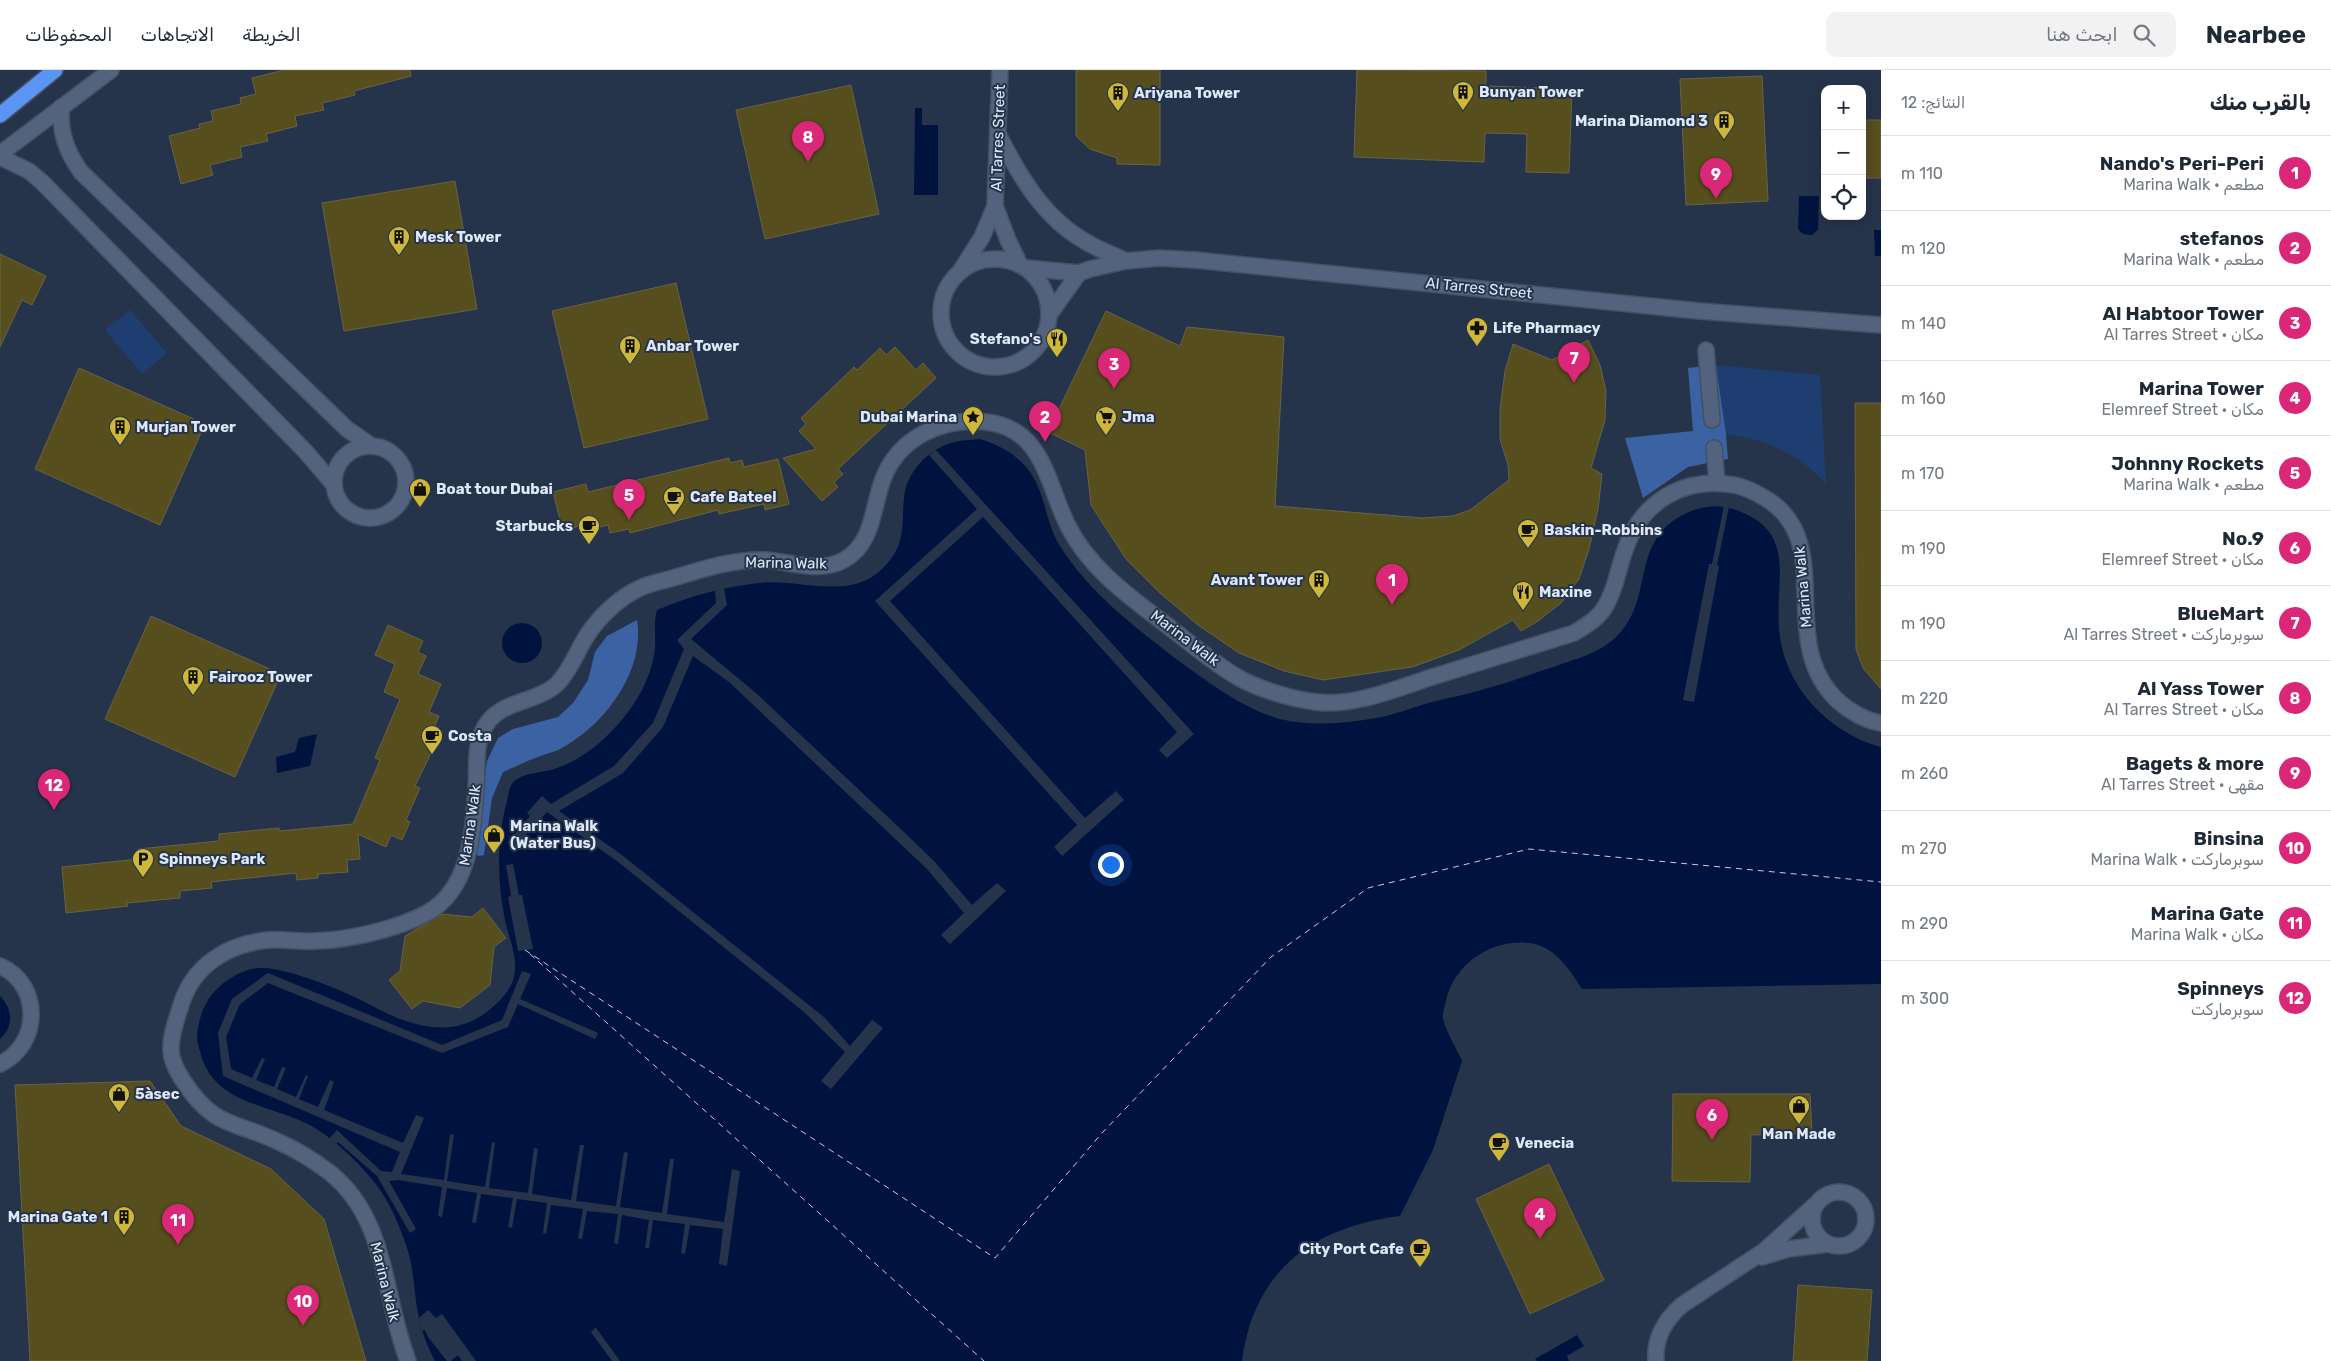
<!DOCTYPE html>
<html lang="ar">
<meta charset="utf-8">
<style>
:root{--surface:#fff;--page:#f2f2f3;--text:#1f2937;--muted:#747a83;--line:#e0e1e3;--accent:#db2777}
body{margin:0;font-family:Rubik,Vazirmatn,sans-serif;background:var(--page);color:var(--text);direction:rtl}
.controls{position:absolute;right:15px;top:15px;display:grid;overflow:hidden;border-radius:10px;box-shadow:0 2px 12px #0003}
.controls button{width:45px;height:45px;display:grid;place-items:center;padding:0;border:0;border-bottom:1px solid var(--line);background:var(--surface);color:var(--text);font:25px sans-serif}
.you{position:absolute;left:1110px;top:794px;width:18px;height:18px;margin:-12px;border:4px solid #fff;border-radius:50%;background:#1a73e8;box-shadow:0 0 0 8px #1a73e833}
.badge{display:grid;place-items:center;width:32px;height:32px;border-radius:50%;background:var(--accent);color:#fff;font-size:16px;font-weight:700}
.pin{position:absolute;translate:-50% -41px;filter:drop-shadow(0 1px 2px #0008)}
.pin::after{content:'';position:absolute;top:26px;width:18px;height:15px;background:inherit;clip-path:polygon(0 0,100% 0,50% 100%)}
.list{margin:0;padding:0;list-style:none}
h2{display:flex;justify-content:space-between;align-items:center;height:65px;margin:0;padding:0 20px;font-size:21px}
h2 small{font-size:16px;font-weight:400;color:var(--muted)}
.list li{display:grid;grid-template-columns:32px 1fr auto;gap:15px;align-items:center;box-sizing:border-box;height:75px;padding:0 20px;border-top:1px solid var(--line)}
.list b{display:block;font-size:19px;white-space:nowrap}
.list p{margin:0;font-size:16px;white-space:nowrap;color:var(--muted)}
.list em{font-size:16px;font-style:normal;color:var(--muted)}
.icon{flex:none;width:28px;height:28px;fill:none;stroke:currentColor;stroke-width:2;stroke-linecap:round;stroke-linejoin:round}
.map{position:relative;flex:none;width:1881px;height:1291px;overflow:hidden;direction:ltr}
header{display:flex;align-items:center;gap:30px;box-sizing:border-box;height:70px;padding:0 25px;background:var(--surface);border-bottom:1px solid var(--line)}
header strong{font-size:24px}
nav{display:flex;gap:28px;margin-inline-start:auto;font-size:18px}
.search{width:350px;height:45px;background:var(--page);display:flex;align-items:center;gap:12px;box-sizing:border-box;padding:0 18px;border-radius:10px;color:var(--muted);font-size:19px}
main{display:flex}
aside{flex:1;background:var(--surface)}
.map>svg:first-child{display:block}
.green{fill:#1e3d71}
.forest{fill:#3b62a2}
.water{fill:#00133f}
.pier{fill:#26344b}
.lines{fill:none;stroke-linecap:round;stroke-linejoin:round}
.ferry{stroke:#bad1f5;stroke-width:1;stroke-dasharray:6 5;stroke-linecap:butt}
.building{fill:#574e1e;stroke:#686244}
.pedestrian-casing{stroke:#445064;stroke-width:18}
.minor-casing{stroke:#445064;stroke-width:18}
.secondary-casing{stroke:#445064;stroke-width:18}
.motorway-casing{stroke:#445064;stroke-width:18}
.pedestrian{stroke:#53637d;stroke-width:15}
.minor{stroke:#53637d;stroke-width:15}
.secondary{stroke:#53637d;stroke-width:15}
.motorway{stroke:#5a94f5;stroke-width:15}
.labels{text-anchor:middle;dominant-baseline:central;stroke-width:4;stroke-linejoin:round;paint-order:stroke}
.poi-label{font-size:15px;font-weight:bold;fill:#dee8f7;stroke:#26344b;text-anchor:start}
.street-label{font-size:15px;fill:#dee8f7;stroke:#26344b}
</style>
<header>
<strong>Nearbee</strong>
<div class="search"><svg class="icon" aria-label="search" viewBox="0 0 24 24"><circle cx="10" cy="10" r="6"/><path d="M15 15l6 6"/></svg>ابحث هنا</div>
<nav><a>الخريطة</a><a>الاتجاهات</a><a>المحفوظات</a></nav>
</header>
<main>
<aside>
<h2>بالقرب منك<small>النتائج: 12</small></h2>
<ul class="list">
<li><span class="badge">1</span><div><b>Nando's Peri-Peri</b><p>مطعم · Marina Walk</p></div><em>110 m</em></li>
<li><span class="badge">2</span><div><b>stefanos</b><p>مطعم · Marina Walk</p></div><em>120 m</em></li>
<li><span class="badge">3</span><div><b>Al Habtoor Tower</b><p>مكان · Al Tarres Street</p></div><em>140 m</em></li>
<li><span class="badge">4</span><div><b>Marina Tower</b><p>مكان · Elemreef Street</p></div><em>160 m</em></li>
<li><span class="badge">5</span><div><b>Johnny Rockets</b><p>مطعم · Marina Walk</p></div><em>170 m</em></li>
<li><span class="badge">6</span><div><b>No.9</b><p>مكان · Elemreef Street</p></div><em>190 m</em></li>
<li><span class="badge">7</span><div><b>BlueMart</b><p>سوبرماركت · Al Tarres Street</p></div><em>190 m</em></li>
<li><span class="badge">8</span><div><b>Al Yass Tower</b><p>مكان · Al Tarres Street</p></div><em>220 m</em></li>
<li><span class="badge">9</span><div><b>Bagets &amp; more</b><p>مقهى · Al Tarres Street</p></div><em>260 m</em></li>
<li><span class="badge">10</span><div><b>Binsina</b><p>سوبرماركت · Marina Walk</p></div><em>270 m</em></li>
<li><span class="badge">11</span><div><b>Marina Gate</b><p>مكان · Marina Walk</p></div><em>290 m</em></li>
<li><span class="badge">12</span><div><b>Spinneys</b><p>سوبرماركت</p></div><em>300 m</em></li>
</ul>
</aside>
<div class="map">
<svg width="1881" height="1291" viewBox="0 0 1881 1291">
<rect width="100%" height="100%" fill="#26344b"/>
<!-- green -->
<g class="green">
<path d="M130,240L167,283L142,304L105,260Z"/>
<path d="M1716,295L1820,305L1826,414C1798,383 1767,370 1726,364Z"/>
</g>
<!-- forest -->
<g class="forest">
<path d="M1716,295L1726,364L1728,389L1688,397L1643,428L1625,368L1693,361L1688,298Z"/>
<path d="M637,550C645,599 608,650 567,675C559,681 548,683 538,687C526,691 515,697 503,702L492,728L484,785L479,786L475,783L487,691L498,668L513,659L558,647L573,633L588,610L595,582L607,566Z"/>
</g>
<!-- water -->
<g class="water">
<path d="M915,38H922V55H938V125H914Z"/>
<path d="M1799,126H1819L1818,160L1812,165L1803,164L1798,159Z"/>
<path d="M1874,160H1881V186H1875Z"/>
<path d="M980,369C1003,376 1024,389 1035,410C1046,431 1047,456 1060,476C1090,523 1131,554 1175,588C1205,610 1243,639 1280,649C1308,656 1342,654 1370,649C1391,646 1411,638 1432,632C1451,627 1470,624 1488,618C1511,612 1533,603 1556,596C1578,588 1601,583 1618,565C1656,526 1628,468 1689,442C1703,436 1719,434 1733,439C1798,460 1775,507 1779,558C1783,615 1827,662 1881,677V914L1582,919C1569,899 1555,876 1529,873C1491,869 1454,894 1446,931C1445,936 1442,944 1443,949C1447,963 1456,978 1462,991L1433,1080L1400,1146C1313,1157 1254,1200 1242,1291H435C427,1276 421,1260 418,1243C414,1223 414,1201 408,1181C401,1159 391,1135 378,1117C362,1096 340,1074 318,1060C278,1034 216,1038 201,985C199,978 197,973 197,966C198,950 204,932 216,920C226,909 245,898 260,898C283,896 342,920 363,931C397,950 439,969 476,949C491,940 510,924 514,907C519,886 507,865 504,845C497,808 497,767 507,731C509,722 509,714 517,709C528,702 542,703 554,699C585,689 609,667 628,642C642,624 653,600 655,578C656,565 653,553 657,540C690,526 723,517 759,513C799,508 850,532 883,498C907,474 901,457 904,428C906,403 927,381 950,373C960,370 970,370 980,369Z"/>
<circle cx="522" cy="573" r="20"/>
<path d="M317,664L310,696L277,703L276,687L295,682L299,668Z"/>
<path d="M0,926C13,939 14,957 0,969Z"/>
<path d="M1577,1265L1584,1276L1567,1286L1569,1291H1537L1535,1289Z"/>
</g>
<!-- pier -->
<g class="pier">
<path d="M936,380L1194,664L1167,688L1159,680L1177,662L983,447L890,531L1085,748L1116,721L1124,730L1062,786L1054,777L1077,755L875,531L977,439L929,385Z"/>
<path d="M1724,436L1729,437L1717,495L1719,496L1694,632L1683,630L1709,494H1712Z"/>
<path d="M724,518L727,535L691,569L756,623L906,764L934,791L972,835L997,813L1006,821L950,874L941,865L964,843L927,799L729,612L693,586L663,657L623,703L559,741L622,785L825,948L850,976L872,950L883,958L831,1019L821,1011L845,982L804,942L617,791L547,742L514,777L508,772L530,746L527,743L542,726L551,734L614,696L653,653L684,579L677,570L716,533L715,520Z"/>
<path d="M513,794L519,825H522L533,879L518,881L508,827L511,826L506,795Z"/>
<path d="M522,901L531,904L520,929L598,963L595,969L518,934L508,957L442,983L268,913L240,934L226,967L231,999L252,1008L262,988L265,989L256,1010L274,1017L282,997L286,998L277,1019L296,1027L306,1005L308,1006L299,1029L318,1037L330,1010L334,1012L324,1040L403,1073L416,1045L424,1048L401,1104L444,1110L450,1064L454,1065L447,1111L485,1117L492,1072L495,1073L489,1118L528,1123L534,1078L538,1079L532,1124L571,1130L580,1075H584L576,1131L616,1136L624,1082L628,1083L620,1137L662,1143L670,1089H674L667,1144L724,1152L732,1099L740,1101L727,1196L719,1194L723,1159L690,1155L685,1184L681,1183L685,1154L653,1150L649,1178H645L649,1150L622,1145L618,1174L614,1173L618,1144L587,1141L582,1169L578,1168L583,1139L551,1135L546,1164L543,1163L547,1133L517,1129L512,1158L508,1157L513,1128L481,1124L476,1153L472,1152L477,1123L447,1118L442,1147L438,1146L442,1117L398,1110L389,1111L416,1159L410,1163L377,1106L338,1072L336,1074L329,1069L337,1060L381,1101L392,1102L400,1082L223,1006L218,963L232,929L268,903L442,975L502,950Z"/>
<path d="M428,1240L436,1248L442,1244L476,1291H462L458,1285L451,1291H447L428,1267L425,1260L422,1261L419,1248Z"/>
<path d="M595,1258H596L620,1291H612L591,1262Z"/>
</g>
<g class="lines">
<!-- ferry -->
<g class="ferry">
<path d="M525,880L995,1188L1102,1063L1271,887L1368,818L1529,779L1881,812"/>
<path d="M530,884L984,1291"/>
</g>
</g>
<!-- building -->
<g class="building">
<path d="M284,0H410L411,6L354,21L355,25L322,33L324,40L295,46L297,56L266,64L268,71L240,77L242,87L210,95L213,105L181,114L169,66L200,58L199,54L213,51L211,41L241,34L240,28L256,24L252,8Z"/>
<path d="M1076,0H1160V95L1117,94V88L1090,79L1076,66Z"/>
<path d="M1357,0L1486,1V16L1572,19L1569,103L1526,102L1527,64L1485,63L1484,92L1354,87Z"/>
<path d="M1762,6L1768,131L1686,135L1680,9Z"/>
<path d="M851,15L879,144L765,169L736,40Z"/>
<path d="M1863,50H1881V108H1864Z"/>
<path d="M455,111L477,239L344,261L322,133Z"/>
<path d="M0,184L46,206L32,235L22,230L0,277Z"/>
<path d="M676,213L708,349L584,378L552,241Z"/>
<path d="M1106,241L1180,276L1187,257L1284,267L1275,436L1423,448L1453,446L1470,440L1509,410L1508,395L1500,369V340L1505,301L1513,274L1552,290L1588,270L1600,295L1606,321L1605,350L1591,398L1602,404L1598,439L1589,479L1579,509L1561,533L1538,551L1521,561L1513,550L1459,580L1412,597L1323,610L1284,601L1239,583L1198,555L1160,523L1126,489L1091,435L1085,380L1048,362Z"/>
<path d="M895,277L916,300L923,293L936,308L838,399L843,404L834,412L838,417L822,431L783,388L816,379L799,361L806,354L801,348L854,297L857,300L880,278L886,285Z"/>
<path d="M79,298L205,354L160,455L35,399Z"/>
<path d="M1855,333H1881V619L1863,598L1856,579Z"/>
<path d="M729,388L730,393L742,390L744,397L778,389L789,434L765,440L764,434L719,444L718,440L630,463L629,459L610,463L608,455L580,462L579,456L563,461L553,422L586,414L588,422Z"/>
<path d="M151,546L281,604L235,707L105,649Z"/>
<path d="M388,555L423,571L418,582L426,586L418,604L441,614L429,642L439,646L434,658L442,661L415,716L420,718L406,750L410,752L402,770L391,765L386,777L358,764L360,789L347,790L348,802L318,804V808L297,810L296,803L211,812L212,818L180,821V828L127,833L128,836L66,843L62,797L139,789L138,779L219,771V764L279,758V761L353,754L380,690L375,688L400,629L384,622L395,594L375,585Z"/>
<path d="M483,838L506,868L494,877L490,915L460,938L423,931L412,939L389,910L400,901L405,866L442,844L472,847Z"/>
<path d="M150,1011L181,1056L271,1099L324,1149L366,1291H30L15,1015Z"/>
<path d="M1673,1024H1810L1812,1063L1751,1065L1750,1112L1672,1111Z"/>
<path d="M1549,1094L1604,1210L1530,1244L1476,1129Z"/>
<path d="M1798,1215L1872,1220L1867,1291H1793Z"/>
</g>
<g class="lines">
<!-- pedestrian casing -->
<g class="pedestrian-casing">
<g id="pedestrian">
<path d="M1706,280L1712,350"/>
<path d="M1714,378L1717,412"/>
<path d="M408,1291C383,1227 388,1148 329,1102C313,1090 297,1080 279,1072C235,1051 214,1058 184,1012C178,1003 171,991 171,980C170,966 177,948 181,935C193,895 228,874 268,870C284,869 299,872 315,871C348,870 398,859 427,843C470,819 473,763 476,719C478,697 473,671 488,652C504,630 539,632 558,613C572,598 577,580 588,564C600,546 620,527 640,518C650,513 663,511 673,508C703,499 733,489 764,490C790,491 819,504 844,490C874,473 872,438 883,409C899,367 943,347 986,352C1043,358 1047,413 1067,454C1088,497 1127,525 1164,553C1188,571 1213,593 1239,608C1261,620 1292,629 1316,632C1352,637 1396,619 1429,608C1477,593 1526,578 1574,563C1585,556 1598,549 1605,537C1616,519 1618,499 1625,480C1641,432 1683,406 1734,415C1746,417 1757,423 1768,430C1837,474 1775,572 1838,631C1849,641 1866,651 1881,653"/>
</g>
</g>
<!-- minor casing -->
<g class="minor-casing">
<g id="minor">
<path d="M61,37C60,63 66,81 81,102L347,359L370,375"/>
<path d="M998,64C1020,107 1044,149 1088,173C1100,180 1114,185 1126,191"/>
<path d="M0,87L29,101L42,112L306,382L334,415"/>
<path d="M995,136L1008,170L1020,195"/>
<circle cx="995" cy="243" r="54"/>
<path d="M1026,198L1079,203L1090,199L1126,191L1159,188L1195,190L1699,241L1881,255"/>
<path d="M961,200L982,167L995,136L1000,0"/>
<path d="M1049,245L1079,203"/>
<circle cx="370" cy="412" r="36"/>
<path d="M0,896C42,914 41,975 0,994"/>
<circle cx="1839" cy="1149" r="27"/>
<path d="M1762,1187L1788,1179L1828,1174"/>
<path d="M1656,1291C1654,1268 1665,1250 1682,1235L1764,1181L1815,1135"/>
</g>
</g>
<!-- secondary casing -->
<g class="secondary-casing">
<path id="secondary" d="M0,84L111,0"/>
</g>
<!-- motorway casing -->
<g class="motorway-casing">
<path id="motorway" d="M0,45L55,0"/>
</g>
<!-- pedestrian -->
<use href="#pedestrian" class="pedestrian"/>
<!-- minor -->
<use href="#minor" class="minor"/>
<!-- secondary -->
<use href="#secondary" class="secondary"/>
<!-- motorway -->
<use href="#motorway" class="motorway"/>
</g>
<!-- icons -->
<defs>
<g id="building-pin" transform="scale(1.125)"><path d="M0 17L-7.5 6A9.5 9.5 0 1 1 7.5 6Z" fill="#cfb837" stroke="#26344b"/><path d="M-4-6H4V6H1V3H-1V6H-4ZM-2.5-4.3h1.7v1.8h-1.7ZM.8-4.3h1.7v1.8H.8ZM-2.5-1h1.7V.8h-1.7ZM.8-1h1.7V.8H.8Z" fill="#111"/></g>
<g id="pharmacy-pin" transform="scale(1.125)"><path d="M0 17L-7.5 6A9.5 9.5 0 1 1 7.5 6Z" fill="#cfb837" stroke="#26344b"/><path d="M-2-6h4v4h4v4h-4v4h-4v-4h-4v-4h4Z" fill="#111"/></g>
<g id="restaurant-pin" transform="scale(1.125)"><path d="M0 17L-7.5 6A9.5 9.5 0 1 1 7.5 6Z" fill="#cfb837" stroke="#26344b"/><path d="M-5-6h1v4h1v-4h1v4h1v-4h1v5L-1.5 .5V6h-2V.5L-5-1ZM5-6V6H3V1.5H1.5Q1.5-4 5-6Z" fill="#111"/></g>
<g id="sight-pin" transform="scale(1.125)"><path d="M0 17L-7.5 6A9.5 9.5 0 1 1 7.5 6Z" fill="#cfb837" stroke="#26344b"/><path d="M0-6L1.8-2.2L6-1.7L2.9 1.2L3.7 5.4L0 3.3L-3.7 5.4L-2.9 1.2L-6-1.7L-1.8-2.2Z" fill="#111"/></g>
<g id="supermarket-pin" transform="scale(1.125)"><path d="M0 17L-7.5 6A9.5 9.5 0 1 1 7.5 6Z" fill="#cfb837" stroke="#26344b"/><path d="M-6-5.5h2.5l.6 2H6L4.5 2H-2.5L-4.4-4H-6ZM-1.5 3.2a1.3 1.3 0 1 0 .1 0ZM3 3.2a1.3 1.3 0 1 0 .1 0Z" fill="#111"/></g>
<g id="shop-pin" transform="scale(1.125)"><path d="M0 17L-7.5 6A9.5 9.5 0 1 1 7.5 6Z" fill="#cfb837" stroke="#26344b"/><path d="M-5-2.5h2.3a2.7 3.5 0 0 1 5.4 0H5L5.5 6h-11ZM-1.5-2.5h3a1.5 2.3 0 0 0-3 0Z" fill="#111"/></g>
<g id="cafe-pin" transform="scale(1.125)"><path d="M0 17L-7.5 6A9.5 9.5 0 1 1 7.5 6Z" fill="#cfb837" stroke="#26344b"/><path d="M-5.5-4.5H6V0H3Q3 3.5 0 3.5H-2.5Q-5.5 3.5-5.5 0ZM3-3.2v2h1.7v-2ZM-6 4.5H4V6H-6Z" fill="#111"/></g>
<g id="parking-pin" transform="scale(1.125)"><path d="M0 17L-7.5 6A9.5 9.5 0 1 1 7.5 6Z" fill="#cfb837" stroke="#26344b"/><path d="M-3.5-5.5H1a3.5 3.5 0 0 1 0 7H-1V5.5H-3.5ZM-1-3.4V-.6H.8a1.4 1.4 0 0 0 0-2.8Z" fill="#111"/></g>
</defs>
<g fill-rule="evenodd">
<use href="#building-pin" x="1463" y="22"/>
<use href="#building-pin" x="1118" y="23"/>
<use href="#building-pin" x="1724" y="51"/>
<use href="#building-pin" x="399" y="167"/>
<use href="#pharmacy-pin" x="1477" y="258"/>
<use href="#restaurant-pin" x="1057" y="269"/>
<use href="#building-pin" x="630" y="276"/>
<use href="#sight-pin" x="973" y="347"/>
<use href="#supermarket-pin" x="1106" y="347"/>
<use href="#building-pin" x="120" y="357"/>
<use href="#shop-pin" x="420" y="419"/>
<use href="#cafe-pin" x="674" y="427"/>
<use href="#cafe-pin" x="589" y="456"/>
<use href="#cafe-pin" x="1528" y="460"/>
<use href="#building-pin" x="1319" y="510"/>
<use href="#restaurant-pin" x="1523" y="522"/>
<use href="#building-pin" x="193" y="607"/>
<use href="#cafe-pin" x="432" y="666"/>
<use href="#shop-pin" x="494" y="765"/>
<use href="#parking-pin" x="143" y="789"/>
<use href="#shop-pin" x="119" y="1024"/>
<use href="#shop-pin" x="1799" y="1036"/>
<use href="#cafe-pin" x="1499" y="1073"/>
<use href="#building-pin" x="124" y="1147"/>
<use href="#cafe-pin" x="1420" y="1179"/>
</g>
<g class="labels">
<!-- poi labels -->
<g class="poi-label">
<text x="1479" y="22">Bunyan Tower</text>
<text x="1134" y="23">Ariyana Tower</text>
<text x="1708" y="51" text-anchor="end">Marina Diamond 3</text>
<text x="415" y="167">Mesk Tower</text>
<text x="1493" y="258">Life Pharmacy</text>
<text x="1041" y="269" text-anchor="end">Stefano's</text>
<text x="646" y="276">Anbar Tower</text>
<text x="957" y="347" text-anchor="end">Dubai Marina</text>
<text x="1122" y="347">Jma</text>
<text x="136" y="357">Murjan Tower</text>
<text x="436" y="419">Boat tour Dubai</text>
<text x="690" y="427">Cafe Bateel</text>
<text x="573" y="456" text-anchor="end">Starbucks</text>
<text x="1544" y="460">Baskin-Robbins</text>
<text x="1303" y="510" text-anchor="end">Avant Tower</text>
<text x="1539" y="522">Maxine</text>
<text x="209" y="607">Fairooz Tower</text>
<text x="448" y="666">Costa</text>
<text x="510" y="756">Marina Walk<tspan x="510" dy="17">(Water Bus)</tspan></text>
<text x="159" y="789">Spinneys Park</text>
<text x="135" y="1024">5àsec</text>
<text x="1799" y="1064" text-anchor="middle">Man Made</text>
<text x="1515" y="1073">Venecia</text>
<text x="108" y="1147" text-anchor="end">Marina Gate 1</text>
<text x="1404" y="1179" text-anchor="end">City Port Cafe</text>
</g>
<!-- street labels -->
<g class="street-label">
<text transform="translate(998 68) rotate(-88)">Al Tarres Street</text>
<text transform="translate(1479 218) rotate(6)">Al Tarres Street</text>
<text transform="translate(786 493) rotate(1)">Marina Walk</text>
<text transform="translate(1803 517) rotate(-95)">Marina Walk</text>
<text transform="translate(1185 568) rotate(37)">Marina Walk</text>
<text transform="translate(470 755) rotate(-82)">Marina Walk</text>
<text transform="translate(385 1212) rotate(76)">Marina Walk</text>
</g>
</g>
</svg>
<div class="controls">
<button>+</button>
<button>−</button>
<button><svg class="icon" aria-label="locate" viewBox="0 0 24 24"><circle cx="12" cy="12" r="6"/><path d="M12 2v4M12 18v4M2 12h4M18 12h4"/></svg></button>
</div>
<div class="you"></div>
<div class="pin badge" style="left:1392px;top:535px">1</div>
<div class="pin badge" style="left:1045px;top:372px">2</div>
<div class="pin badge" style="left:1114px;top:319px">3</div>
<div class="pin badge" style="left:1540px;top:1169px">4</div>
<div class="pin badge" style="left:629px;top:450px">5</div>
<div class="pin badge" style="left:1712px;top:1070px">6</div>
<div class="pin badge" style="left:1574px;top:313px">7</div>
<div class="pin badge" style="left:808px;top:92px">8</div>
<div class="pin badge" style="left:1716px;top:129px">9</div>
<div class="pin badge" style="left:303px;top:1256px">10</div>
<div class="pin badge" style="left:178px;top:1175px">11</div>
<div class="pin badge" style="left:54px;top:740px">12</div>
</div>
</main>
